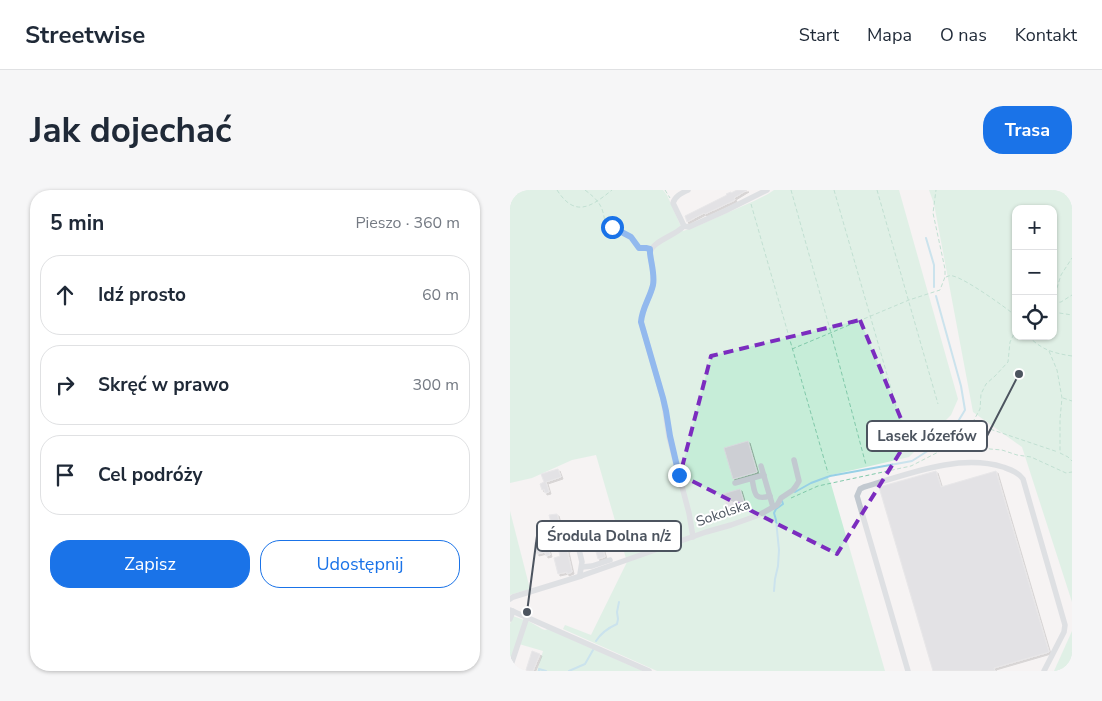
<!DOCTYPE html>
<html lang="pl">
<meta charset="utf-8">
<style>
:root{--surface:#fff;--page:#f6f6f7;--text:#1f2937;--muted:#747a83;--line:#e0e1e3;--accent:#1a73e8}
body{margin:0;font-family:"Nunito Sans",sans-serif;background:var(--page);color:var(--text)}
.controls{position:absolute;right:15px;top:15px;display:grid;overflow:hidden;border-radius:10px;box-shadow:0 1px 4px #0004}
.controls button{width:45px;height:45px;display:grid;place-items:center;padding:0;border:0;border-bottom:1px solid var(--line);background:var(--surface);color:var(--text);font:25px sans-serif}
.stop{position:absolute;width:15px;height:15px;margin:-11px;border:4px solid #1a73e8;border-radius:50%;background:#fff}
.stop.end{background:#1a73e8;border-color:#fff;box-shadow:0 1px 5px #0008}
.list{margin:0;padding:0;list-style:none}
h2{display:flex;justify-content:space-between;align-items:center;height:65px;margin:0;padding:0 20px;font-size:21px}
h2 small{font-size:16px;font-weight:400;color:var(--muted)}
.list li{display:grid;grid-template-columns:32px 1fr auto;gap:15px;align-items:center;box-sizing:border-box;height:80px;margin:0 10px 10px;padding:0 10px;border:1px solid var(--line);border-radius:20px}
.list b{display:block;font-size:19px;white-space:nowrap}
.list em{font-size:16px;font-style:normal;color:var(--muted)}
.actions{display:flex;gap:10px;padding:15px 20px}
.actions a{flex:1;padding:11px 0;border:1px solid var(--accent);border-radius:20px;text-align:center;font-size:18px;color:var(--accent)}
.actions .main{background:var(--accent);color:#fff}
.icon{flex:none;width:28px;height:28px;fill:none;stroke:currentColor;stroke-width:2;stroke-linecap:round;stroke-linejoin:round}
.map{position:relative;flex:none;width:562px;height:481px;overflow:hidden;border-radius:20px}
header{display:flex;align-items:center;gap:30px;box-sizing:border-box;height:70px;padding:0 25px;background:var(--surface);border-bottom:1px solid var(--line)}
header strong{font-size:24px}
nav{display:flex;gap:28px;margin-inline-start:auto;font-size:18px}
.intro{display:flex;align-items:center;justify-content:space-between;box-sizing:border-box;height:120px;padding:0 30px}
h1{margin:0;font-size:35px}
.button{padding:12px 22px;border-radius:20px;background:var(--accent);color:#fff;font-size:18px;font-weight:700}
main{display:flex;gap:30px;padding:0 30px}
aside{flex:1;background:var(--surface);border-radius:20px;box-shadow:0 1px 4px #0004}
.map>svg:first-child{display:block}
.green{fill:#c6edd8;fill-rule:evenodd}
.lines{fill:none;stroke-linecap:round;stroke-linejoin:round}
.stream{stroke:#97d0e6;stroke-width:2}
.building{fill:#cdcfd4;stroke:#d7d9dd;filter:url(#shadow)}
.path{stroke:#81c9aa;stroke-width:1;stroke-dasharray:4 2.5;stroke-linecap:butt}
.minor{stroke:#c2c9d0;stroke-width:5.5}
.route{stroke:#1a73e8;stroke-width:6}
.marked{fill:none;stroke:#7b2cbf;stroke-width:4;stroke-dasharray:10 6;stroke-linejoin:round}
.labels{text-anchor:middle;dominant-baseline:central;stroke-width:4;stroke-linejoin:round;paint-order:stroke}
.street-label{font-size:14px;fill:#4c545f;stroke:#fff}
.leader{fill:none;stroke:#4c545f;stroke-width:2}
.callout-dot{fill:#4c545f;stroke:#fff;stroke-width:2}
.callout{fill:#fff;stroke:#4c545f;stroke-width:2}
.callout-label{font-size:15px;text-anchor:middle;font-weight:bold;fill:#4c545f}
</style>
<header>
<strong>Streetwise</strong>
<nav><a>Start</a><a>Mapa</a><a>O nas</a><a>Kontakt</a></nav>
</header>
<div class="intro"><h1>Jak dojechać</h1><a class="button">Trasa</a></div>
<main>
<aside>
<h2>5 min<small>Pieszo · 360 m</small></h2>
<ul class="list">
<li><svg class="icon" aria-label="ahead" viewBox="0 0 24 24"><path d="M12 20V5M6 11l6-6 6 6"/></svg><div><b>Idź prosto</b></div><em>60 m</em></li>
<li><svg class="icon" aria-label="right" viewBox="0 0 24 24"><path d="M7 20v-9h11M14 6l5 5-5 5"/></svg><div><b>Skręć w prawo</b></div><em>300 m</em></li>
<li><svg class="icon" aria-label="arrive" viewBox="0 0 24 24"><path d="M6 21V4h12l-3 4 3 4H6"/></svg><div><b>Cel podróży</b></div></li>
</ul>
<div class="actions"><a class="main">Zapisz</a><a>Udostępnij</a></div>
</aside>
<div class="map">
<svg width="562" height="481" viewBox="0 0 562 481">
<defs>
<filter id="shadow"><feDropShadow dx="2" dy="2" stdDeviation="0" flood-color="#0004"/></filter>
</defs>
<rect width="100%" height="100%" fill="#f5f3f3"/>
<!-- green -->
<g class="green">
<path d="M0,0H153L157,5L173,41L185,37L244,11L258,4L264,0H389L448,209L441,225L399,267L317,286L321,294L375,481H147L53,439L55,435L81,445L117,372L86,265L62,270L22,288L0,293Z"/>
<path d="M419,0H562V412L512,257L463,222L424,14ZM506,19H543V146H506Z"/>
<path d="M0,321L20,399L0,405Z"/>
<path d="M3,426L14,430L0,473V434Z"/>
<path d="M18,431C25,434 29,438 35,440L38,439L133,481H27L33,461L9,454Z"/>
<path d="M562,441V481H544Z"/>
</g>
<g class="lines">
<!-- stream -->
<g class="stream">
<path d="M416,48L424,75V97"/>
<path d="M285,302L301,293L320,286L402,271L438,248L455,220L451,196L426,106"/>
<path d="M264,401L265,389L268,376L269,360L266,330L264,323L266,319L273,314L272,311"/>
<path d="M86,451C91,443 98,438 107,434L108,429L107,422L109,412"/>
<path d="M29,481V479L36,481"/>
<path d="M59,481L75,474L83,460"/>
</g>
</g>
<!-- building -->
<g class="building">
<path d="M227,0H237L224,8L225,10L195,24L194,23L177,32L175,26L217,5L216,4L221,2V3Z"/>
<path d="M238,251L247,282L223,289L214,258Z"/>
<path d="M48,279L51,287L36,292L39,302L35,303L34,299L32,300L30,294L34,292L31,284Z"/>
<path d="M426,281L431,297L486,281L539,462L484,478L485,481H423L369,297Z"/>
<path d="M230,299L236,319L218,323L213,304Z"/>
<path d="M47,324L56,356L61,355L62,359L57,360L62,382L57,384V382L48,384L44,368L50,366L47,354H48L46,349L49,348L46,339L43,340L39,325Z"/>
<path d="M36,350L40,365L36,366L35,362L27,364L24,353Z"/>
<path d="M92,356L95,367L88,369L85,358Z"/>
<path d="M22,461L30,464L23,481H19L16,480Z"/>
</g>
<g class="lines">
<!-- path -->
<g class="path">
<path d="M47,0C65,28 81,17 102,0"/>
<path d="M75,0C88,10 93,15 95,33L121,47L129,58H137"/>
<path d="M155,0L160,8"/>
<path d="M281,0L321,143L356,275"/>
<path d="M324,0L397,254"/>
<path d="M367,0L428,214"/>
<path d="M241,14L318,283"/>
<path d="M436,87C439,86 440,85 443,86C456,89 495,117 506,126"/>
<path d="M543,103L546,101L551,85L562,68"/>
<path d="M543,113L551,112L562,105"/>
<path d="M543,122L562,125"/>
<path d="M518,146C532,160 543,163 562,166"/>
<path d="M282,159L399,110L430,100L435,87V79L423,23L426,0"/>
<path d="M539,161L547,180L552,208L550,229V263L558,267L562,271"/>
<path d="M553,208L562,211"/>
<path d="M462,233L548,262"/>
<path d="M447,253L459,254L480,259L492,260L507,265L521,267L556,283L562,282"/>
<path d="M281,308L308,296L401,276L446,253L464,230L470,219L471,204L476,194L485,186L498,172L500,152L506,140"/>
</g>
<!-- minor -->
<g class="minor">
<path d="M178,0C172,3 165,6 163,13L174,36L179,37L215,21L257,0"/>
<path d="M174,36C165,46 142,51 140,63C141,73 145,85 143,95C140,108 132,118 131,132L153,208L159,247L179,323L183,347"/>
<path d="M251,276L263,317"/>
<path d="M242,289C245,302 243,311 260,306"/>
<path d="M225,293L254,285"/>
<path d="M65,343L72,372L70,384L71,386"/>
<path d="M72,377L82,376L100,370"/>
<path d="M0,409L3,407L71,386L196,342L221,335L249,325L267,315L271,308L283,300L286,296L289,291L284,270"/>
<path d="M0,420L139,481"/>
<path d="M0,429L3,421"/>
<path d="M0,478L17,427"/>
<path d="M398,481L347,306L350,299L354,297C396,285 449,263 493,277C501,280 508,282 513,289L555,435L554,442L534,481"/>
</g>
</g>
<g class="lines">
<!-- route -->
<path class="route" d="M102,37L121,47L129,58H136L140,59V63C141,73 145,85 143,95C140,108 132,118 131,132L153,208L156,221L160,246L169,285"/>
</g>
<!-- marked area -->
<path d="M0 0H562V481H0ZM350,130L399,248L327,364L170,285L201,166Z" fill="#f5f3f3" fill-opacity=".55" fill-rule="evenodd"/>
<path class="marked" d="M350,130L399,248L327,364L170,285L201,166Z"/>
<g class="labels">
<!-- street labels -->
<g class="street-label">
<text transform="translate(213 323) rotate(-19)">Sokolska</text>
</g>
</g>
<!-- callouts -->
<path class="leader" d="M509 184L477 246M17 422L27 346"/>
<g class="callout-dot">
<circle cx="509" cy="184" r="5"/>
<circle cx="17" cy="422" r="5"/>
</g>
<g class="callout">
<rect x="357" y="231" width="120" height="30" rx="5"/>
<rect x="27" y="331" width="144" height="30" rx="5"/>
</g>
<g class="callout-label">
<text x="417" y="251">Lasek Józefów</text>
<text x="99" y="351">Środula Dolna n/ż</text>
</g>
</svg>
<div class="controls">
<button>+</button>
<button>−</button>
<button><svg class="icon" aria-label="locate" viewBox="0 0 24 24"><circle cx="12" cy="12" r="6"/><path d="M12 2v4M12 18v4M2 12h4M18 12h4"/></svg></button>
</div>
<div class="stop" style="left:102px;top:37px"></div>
<div class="stop end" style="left:169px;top:285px"></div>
</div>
</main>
